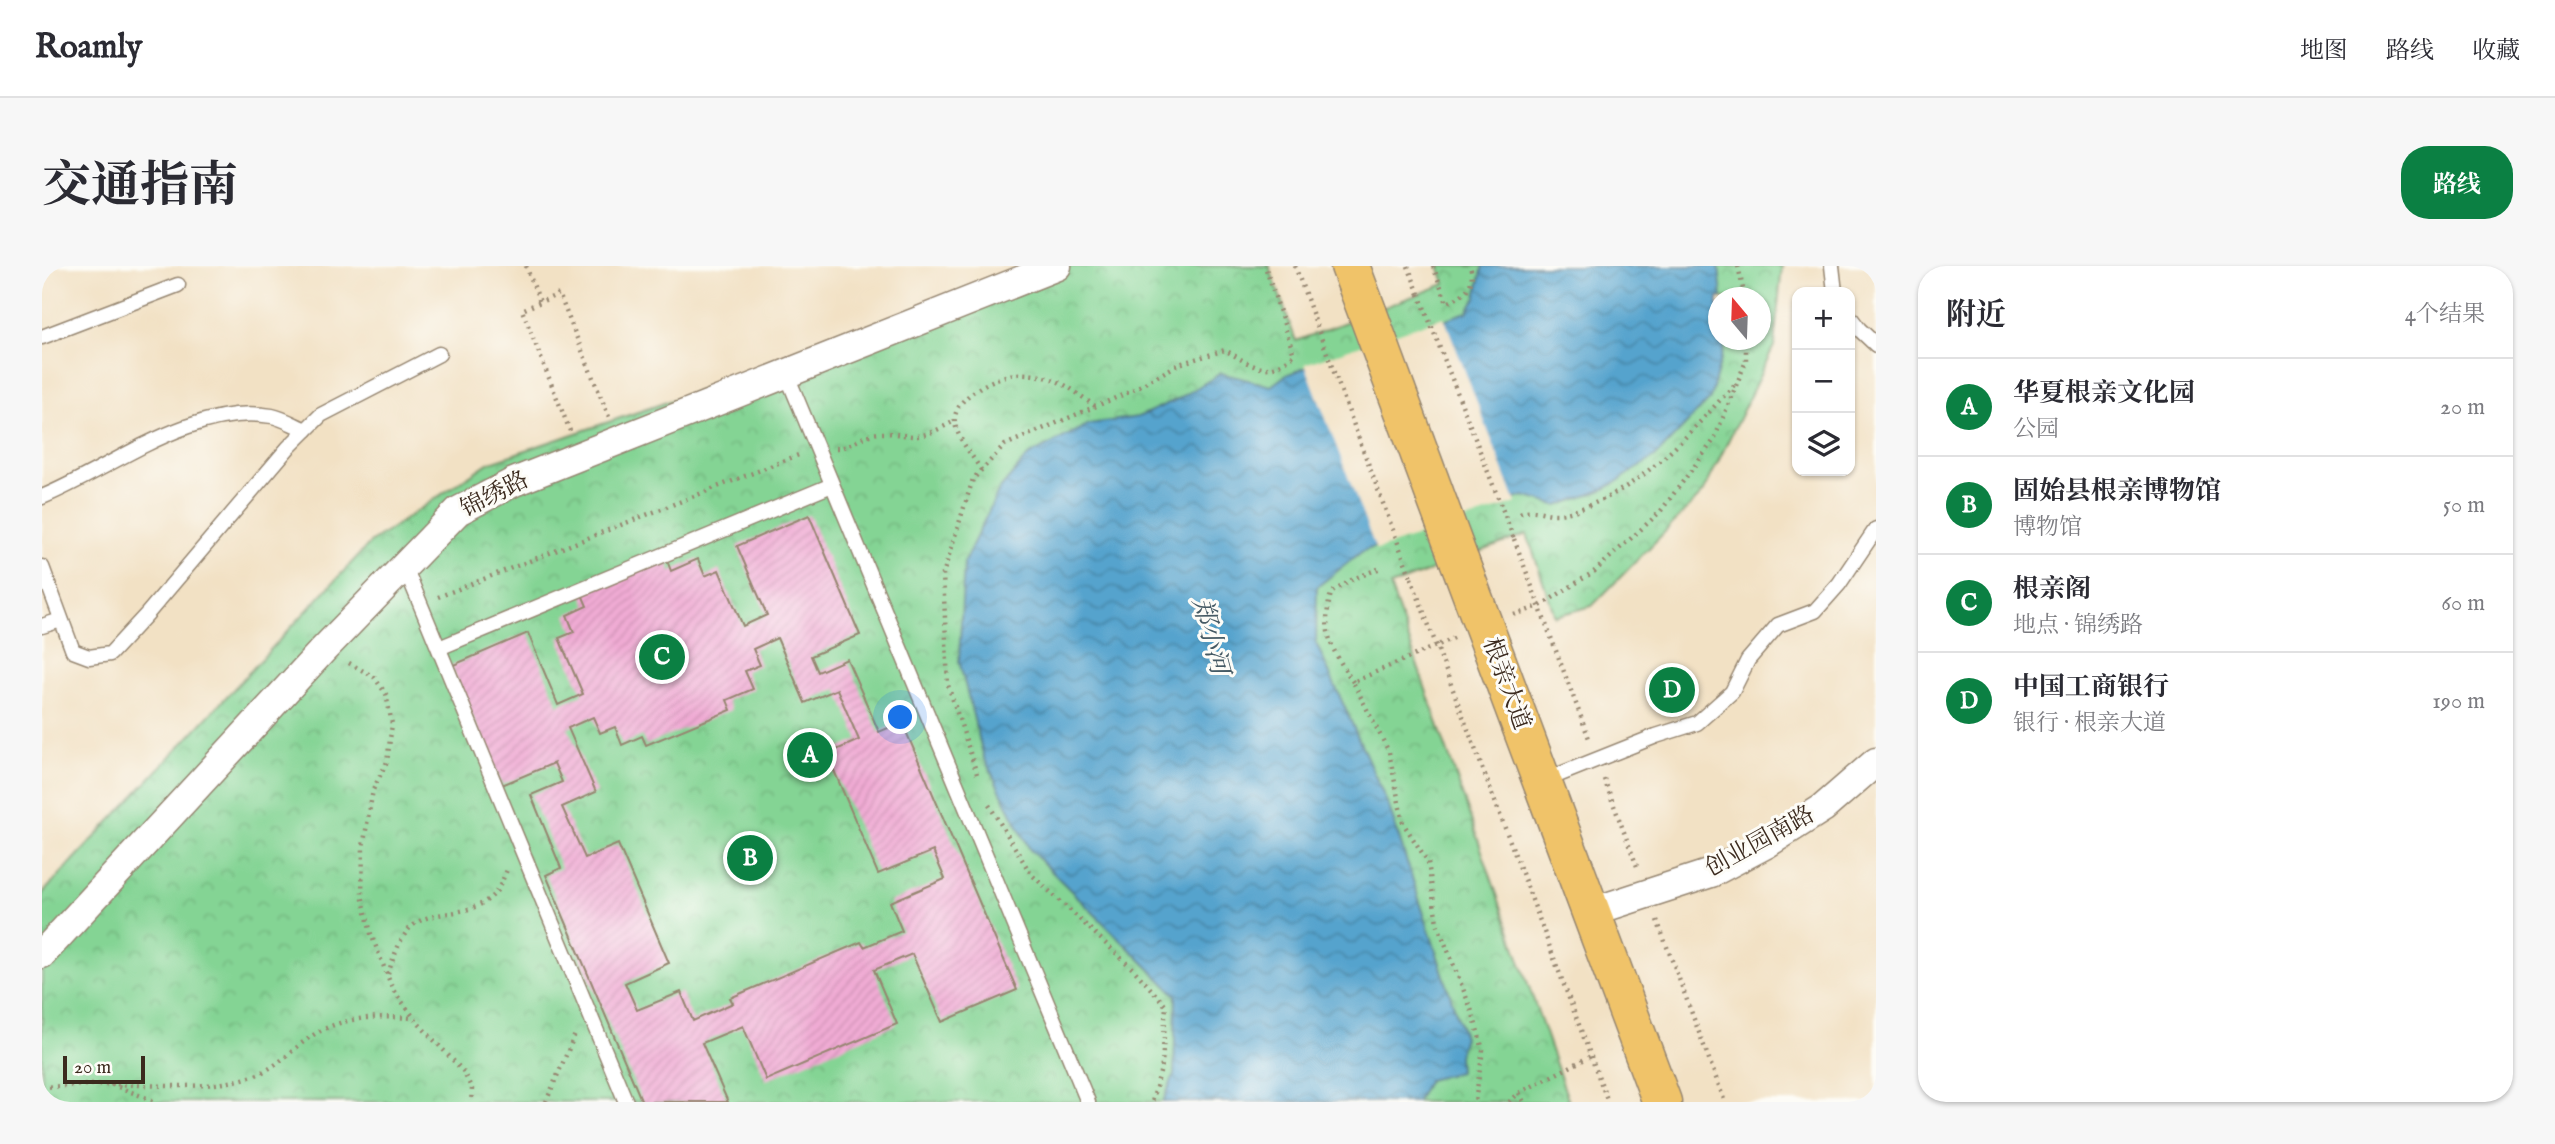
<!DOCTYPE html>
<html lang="zh">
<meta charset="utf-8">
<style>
:root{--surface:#fff;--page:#f7f7f7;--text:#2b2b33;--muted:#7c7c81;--line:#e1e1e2;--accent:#0b8043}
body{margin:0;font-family:"IM FELL English","Noto Serif SC",serif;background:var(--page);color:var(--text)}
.controls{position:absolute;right:21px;top:21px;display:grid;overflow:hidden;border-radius:14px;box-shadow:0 2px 5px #0004}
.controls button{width:63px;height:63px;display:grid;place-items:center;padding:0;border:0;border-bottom:2px solid var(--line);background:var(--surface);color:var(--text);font:35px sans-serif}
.compass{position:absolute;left:1666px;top:21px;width:63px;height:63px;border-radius:50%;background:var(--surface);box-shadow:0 2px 5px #0004;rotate:341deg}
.scale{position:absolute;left:21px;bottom:18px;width:82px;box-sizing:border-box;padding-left:7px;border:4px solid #3b2a1e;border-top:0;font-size:19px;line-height:24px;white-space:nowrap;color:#3b2a1e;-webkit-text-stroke:5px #fdfcf7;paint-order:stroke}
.you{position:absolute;left:859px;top:452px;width:24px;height:24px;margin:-18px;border:5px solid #fff;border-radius:50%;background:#1a73e8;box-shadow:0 0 0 10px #1a73e833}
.badge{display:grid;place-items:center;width:46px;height:46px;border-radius:50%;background:var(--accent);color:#fff;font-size:23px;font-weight:700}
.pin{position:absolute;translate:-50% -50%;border:4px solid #fff;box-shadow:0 2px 7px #0006}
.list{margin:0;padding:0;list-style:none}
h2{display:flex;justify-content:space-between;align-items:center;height:91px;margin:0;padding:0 28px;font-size:30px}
h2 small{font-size:23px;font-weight:400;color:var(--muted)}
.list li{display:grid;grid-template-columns:46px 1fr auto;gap:21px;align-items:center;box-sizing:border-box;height:98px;padding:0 28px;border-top:2px solid var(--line)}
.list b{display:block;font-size:26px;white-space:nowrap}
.list p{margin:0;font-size:23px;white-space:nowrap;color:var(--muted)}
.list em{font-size:23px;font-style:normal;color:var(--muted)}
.icon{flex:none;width:38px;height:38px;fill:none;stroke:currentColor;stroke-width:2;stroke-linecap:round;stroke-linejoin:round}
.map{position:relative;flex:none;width:1834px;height:836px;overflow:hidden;border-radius:28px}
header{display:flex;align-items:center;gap:42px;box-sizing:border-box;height:98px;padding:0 35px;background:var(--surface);border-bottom:2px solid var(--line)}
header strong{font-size:33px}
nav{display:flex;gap:38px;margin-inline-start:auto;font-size:24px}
.intro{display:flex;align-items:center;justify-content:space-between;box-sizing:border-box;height:168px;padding:0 42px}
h1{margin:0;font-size:49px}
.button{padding:18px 32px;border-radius:28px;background:var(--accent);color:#fff;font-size:24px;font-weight:700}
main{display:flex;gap:42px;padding:0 42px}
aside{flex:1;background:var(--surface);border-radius:28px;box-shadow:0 2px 5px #0004}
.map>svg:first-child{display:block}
.park{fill:url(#park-crowns);stroke:#607f59;stroke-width:2;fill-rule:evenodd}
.water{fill:url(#water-waves);stroke:#486676;stroke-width:2}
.pier{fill:#f2e1c4}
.building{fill:url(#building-hatch);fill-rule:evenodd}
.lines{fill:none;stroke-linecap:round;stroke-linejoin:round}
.lane-casing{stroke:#968671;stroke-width:17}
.street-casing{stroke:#968671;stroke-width:31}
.primary-casing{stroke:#968671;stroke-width:41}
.path{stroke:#968671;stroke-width:4.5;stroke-dasharray:2 5;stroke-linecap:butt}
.lane{stroke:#fff;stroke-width:14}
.street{stroke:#fff;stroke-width:28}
.primary{stroke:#f0c369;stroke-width:38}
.primary-bridge-casing{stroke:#968671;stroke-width:41;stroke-linecap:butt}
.path-bridge{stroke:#968671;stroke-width:4.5;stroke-dasharray:2 5;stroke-linecap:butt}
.primary-bridge{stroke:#f0c369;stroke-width:38}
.labels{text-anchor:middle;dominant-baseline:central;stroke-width:6;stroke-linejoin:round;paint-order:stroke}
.street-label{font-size:24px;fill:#3b2a1e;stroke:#fdfcf7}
.water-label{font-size:26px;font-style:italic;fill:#455a64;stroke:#fdfcf7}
</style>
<header>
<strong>Roamly</strong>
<nav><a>地图</a><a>路线</a><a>收藏</a></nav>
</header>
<div class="intro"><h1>交通指南</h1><a class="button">路线</a></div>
<main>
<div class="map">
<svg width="1834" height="836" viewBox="0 0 1834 836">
<defs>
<pattern id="park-crowns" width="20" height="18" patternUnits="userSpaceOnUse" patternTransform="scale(1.75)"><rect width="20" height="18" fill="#84d494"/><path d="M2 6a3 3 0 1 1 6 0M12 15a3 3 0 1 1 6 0" fill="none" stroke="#73b67f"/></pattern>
<pattern id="water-waves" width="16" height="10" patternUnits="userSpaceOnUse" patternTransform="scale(1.75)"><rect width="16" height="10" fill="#54a3cd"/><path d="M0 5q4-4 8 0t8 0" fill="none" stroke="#4785a6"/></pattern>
<pattern id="building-hatch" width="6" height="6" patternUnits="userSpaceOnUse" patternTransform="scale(1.75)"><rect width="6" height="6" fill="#f0abd4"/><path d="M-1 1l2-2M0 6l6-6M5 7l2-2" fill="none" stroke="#cf93b6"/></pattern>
</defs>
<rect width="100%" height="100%" fill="#fdfcf7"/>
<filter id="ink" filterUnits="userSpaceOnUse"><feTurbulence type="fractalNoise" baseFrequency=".0143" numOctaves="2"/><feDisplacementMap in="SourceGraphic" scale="14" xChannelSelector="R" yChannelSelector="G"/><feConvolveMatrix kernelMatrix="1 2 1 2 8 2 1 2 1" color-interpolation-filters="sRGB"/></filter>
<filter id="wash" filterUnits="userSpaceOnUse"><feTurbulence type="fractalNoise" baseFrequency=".00686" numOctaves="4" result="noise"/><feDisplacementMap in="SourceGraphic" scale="28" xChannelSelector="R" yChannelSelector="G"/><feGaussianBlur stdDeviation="1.57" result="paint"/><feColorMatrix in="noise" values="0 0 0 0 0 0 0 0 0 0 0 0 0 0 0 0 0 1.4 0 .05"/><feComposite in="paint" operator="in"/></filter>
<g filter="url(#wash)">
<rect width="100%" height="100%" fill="#f2e1c4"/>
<!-- park -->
<path class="park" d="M1025,0H1227L1254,75L1403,18L1397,0H1740L1732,80L1661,227L1550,340L1513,350L1485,268L1348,320L1527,836H0V628L328,277L446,197ZM1676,32H1718V74H1676Z"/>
<!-- water -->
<path class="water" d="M1441,0H1677L1680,31L1676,32V74H1684L1668,133L1613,191L1565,222L1516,240L1482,230L1321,285L1275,321L1274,377L1347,541L1422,771L1416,790L1417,806L1386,814L1374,836H1121L1132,809L1134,729L988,584L942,492L917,395L922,296L957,224L986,190L1047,158L1096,151L1138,132L1179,107L1229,120L1244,109L1257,104L1425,46L1434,31Z"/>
<!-- pier -->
<path class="pier" d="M1402,51L1474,237L1334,284L1263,98Z"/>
<g id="blocks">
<!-- building -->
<path class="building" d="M767,249L818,369L769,390L776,406L805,393L837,466L860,456L975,724L900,756L870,688L832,704L855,758L724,814L701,760L660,777L686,836H600L504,609L519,602L489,529L520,516L512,497L460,519L409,400L486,367L516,439L541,428L517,372L532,366L525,349L545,340L539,326L623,289L629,305L656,293L663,310L677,304L701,360L725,349L695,280ZM735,372L763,437L795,423L817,474L785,488L836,608L891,585L903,613L848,636L860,665L822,681L819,676L688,732L691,737L651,755L639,726L595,744L583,717L627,697L576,578L543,592L520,541L554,526L526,462L551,451L558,467L573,461L580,479L600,470L604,479L689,444L685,434L711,423L703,405L718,399L711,383Z"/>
</g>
</g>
<g filter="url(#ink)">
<use href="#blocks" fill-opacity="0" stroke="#968671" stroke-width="2"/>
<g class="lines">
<!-- lane casing -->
<g class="lane-casing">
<g id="lane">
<path d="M1790,0L1793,26"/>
<path d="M1808,51L1817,63L1834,79"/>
<path d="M0,71L136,19"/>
<path d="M744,107L1046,836"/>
<path d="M0,231C69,203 151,136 230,150C241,152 254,160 264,164"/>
<path d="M0,301L31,385L47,391L68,388L105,348L246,182L279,149L397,88"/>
<path d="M363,301L584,836"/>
<path d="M0,360L19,354"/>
<path d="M397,382L790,219"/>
<path d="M1501,515L1614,470L1655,457L1690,426L1706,394L1736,359L1773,345L1797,318L1834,263"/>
</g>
</g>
<!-- street casing -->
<g class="street-casing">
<g id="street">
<path d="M1549,646L1669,607L1726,577L1781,542L1834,496"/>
<path d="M0,688L281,384L416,245L472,216L1015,0"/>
</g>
</g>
<!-- primary casing -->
<g class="primary-casing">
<g id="primary">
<path d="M1308,0L1326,48"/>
<path d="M1417,294L1620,836"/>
</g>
</g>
<!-- path -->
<g class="path">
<path d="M484,0L498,36"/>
<path d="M1253,0L1277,66"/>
<path d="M1366,0L1377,28"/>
<path d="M1391,0L1405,37C1423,29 1434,20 1428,0"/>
<path d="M1696,0L1703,32"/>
<path d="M528,165L480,44L517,28L567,151"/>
<path d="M794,182C808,182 817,171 831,168C844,165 857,169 870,170C885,171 900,161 913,155"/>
<path d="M939,204C931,190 916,174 913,157C909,132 954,109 975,108C986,107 1002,110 1012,114C1026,119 1041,132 1053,140"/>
<path d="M1478,247C1491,241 1500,248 1514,248C1522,248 1533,245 1540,242C1606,219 1648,166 1694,117"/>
<path d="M1472,273L1548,475"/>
<path d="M1369,312L1566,836"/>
<path d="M396,331L759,188"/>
<path d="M1472,349L1498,340L1553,305L1618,246L1672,174L1704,95V74"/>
<path d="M1412,372L1311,416L1347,486L1361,557L1386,596L1395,657L1431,748L1441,784L1433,836"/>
<path d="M307,397L332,411L344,428L350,458L345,496L331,524L321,581L320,629L329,668L351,724L377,758L421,805L430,823L429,836"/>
<path d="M1311,416C1289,382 1279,367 1289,327L1311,313L1341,301"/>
<path d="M935,508L906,419L901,308L931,213L963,179L1085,127L1137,98L1183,84C1211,100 1224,113 1252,89L1223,0"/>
<path d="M1562,513L1596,603"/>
<path d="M947,539L989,608L1092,704L1124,740L1120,799L1110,836"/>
<path d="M1615,654L1683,836"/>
<path d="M346,708C351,693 356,676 367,663C388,640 428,655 453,627C458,621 462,610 466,602"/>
<path d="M68,818C114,819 166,825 211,810C239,800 250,782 273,768C302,750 338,750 371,752"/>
<path d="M0,821L68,818L115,836"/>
<path d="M1477,827L1482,836"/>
<path d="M504,836L534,766"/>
<path d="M1467,836L1477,827L1549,790"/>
</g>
<!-- lane -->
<use href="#lane" class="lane"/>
<!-- street -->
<use href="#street" class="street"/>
<!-- primary -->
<use href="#primary" class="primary"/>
<!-- primary-bridge casing -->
<g class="primary-bridge-casing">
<path id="primary-bridge" d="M1326,48L1417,294"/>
</g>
<!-- path-bridge -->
<g class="path-bridge">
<path d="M1377,28L1472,273"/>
<path d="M1277,66L1369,312"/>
</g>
<!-- primary-bridge -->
<use href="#primary-bridge" class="primary-bridge"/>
</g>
</g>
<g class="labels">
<!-- street labels -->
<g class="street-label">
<text transform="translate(453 229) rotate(-27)">锦绣路</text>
<text transform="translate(1464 418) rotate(70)">根亲大道</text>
<text transform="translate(1718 576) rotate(-29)">创业园南路</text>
</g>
<!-- water labels -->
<g class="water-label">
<text transform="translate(1168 370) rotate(75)">郑小河</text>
</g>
</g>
</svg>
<div class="controls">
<button>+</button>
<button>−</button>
<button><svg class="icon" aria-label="layers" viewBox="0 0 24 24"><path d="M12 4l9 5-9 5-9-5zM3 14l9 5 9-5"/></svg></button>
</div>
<svg class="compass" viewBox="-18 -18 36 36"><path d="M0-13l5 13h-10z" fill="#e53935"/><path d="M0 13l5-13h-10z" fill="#7c7c81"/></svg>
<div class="scale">20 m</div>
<div class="you"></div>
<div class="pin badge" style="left:768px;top:489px">A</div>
<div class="pin badge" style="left:708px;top:592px">B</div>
<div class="pin badge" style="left:620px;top:391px">C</div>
<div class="pin badge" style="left:1630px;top:424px">D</div>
</div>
<aside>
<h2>附近<small>4个结果</small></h2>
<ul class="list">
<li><span class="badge">A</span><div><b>华夏根亲文化园</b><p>公园</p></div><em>20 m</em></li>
<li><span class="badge">B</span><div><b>固始县根亲博物馆</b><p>博物馆</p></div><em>50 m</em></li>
<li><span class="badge">C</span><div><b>根亲阁</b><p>地点 · 锦绣路</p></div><em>60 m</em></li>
<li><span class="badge">D</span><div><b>中国工商银行</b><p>银行 · 根亲大道</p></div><em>190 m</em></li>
</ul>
</aside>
</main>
